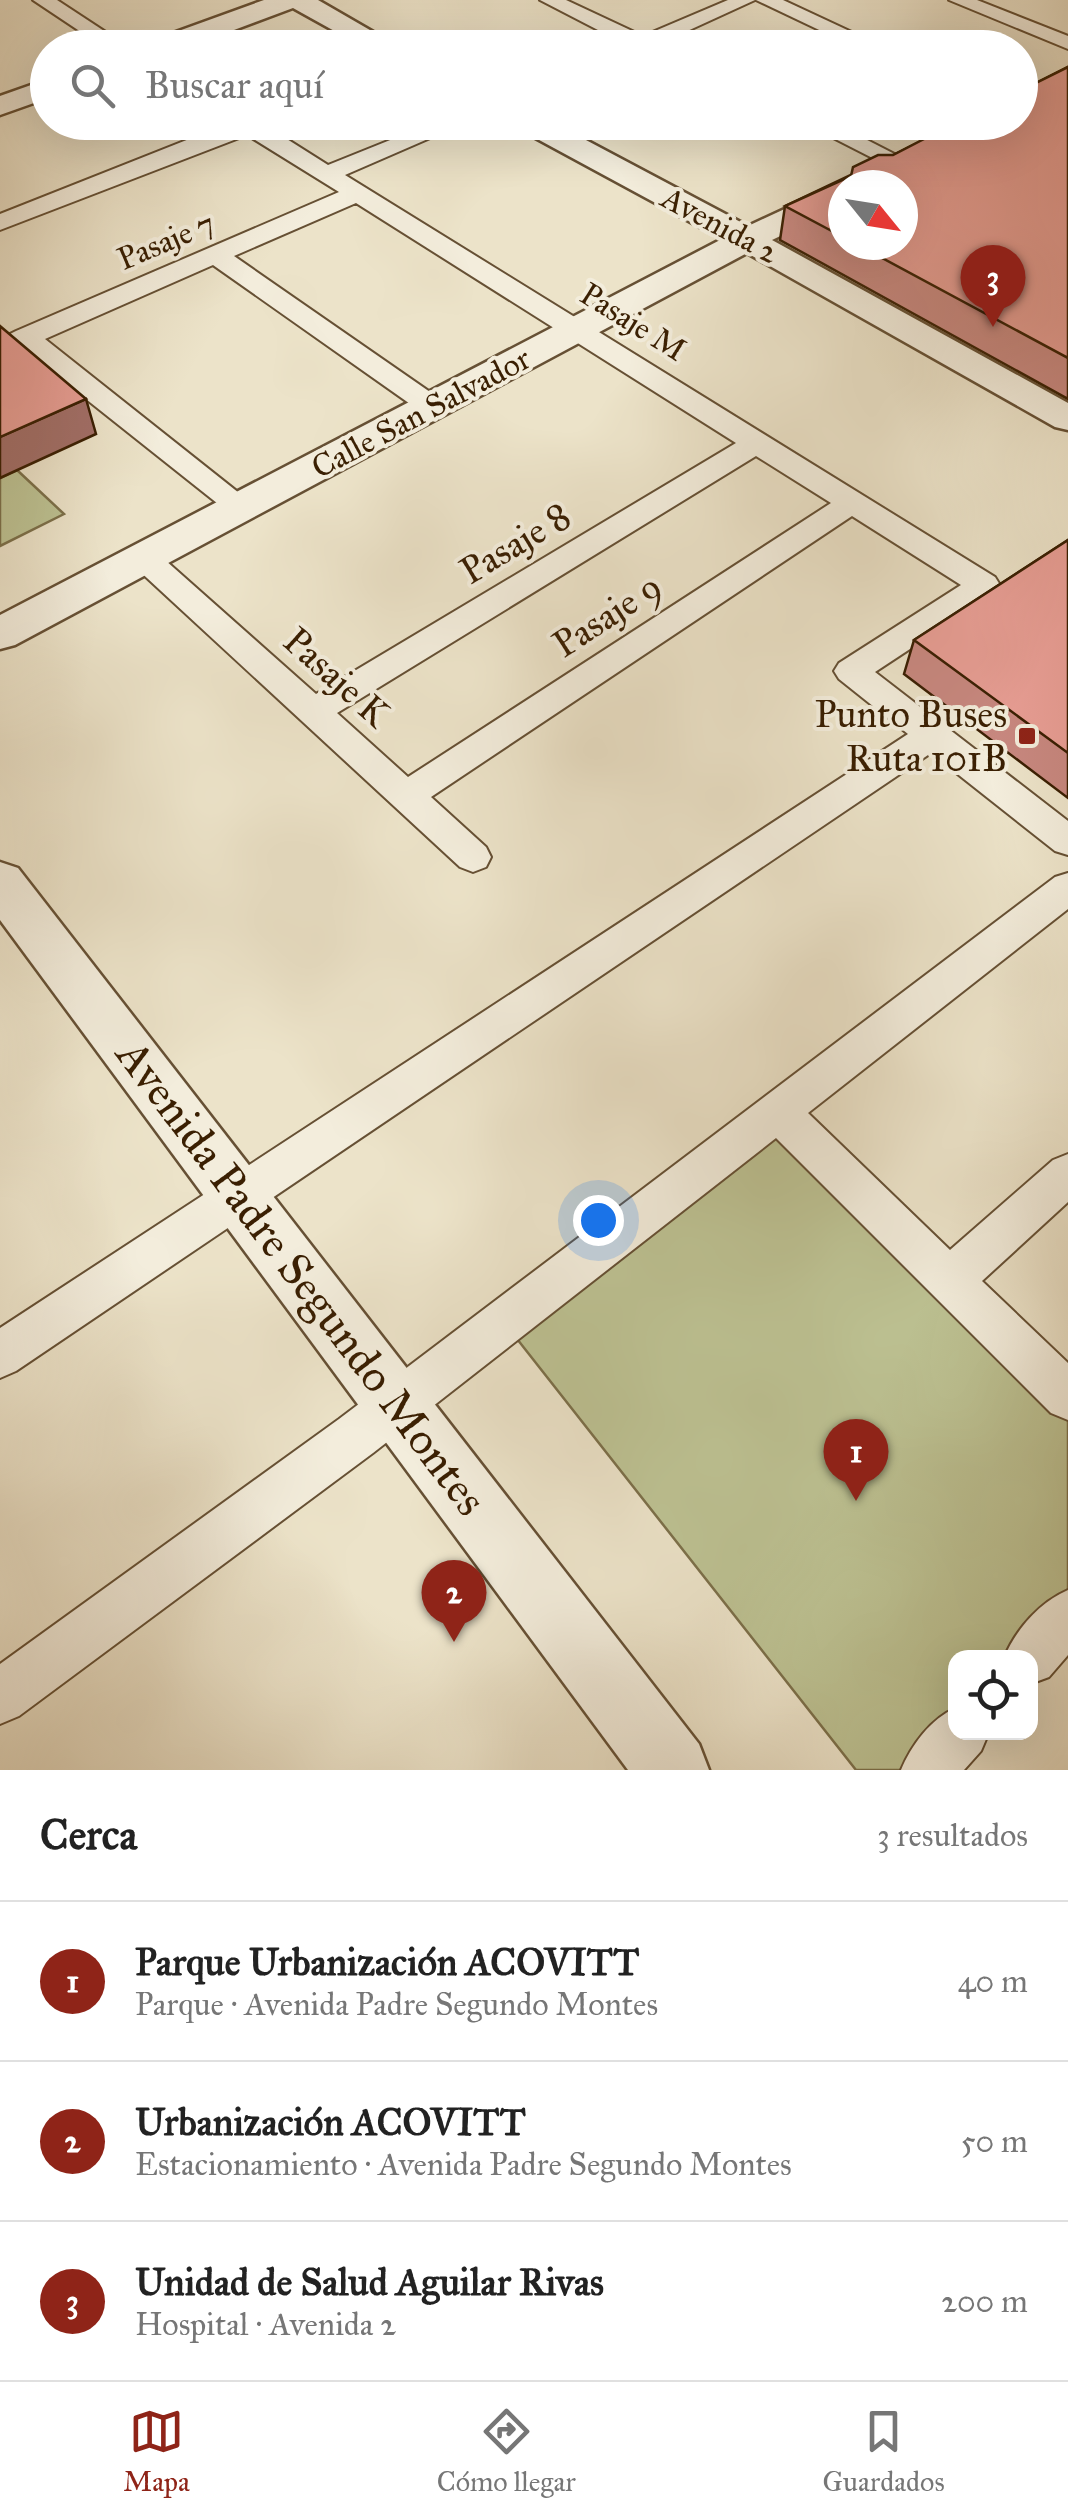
<!DOCTYPE html>
<html lang="es">
<meta charset="utf-8">
<style>
:root{--surface:#fff;--page:#f6f6f6;--text:#222;--muted:#767676;--line:#e0e0e0;--accent:#8f2418}
body{margin:0;font-family:"IM FELL Great Primer",serif;background:var(--page);color:var(--text)}
.controls{position:absolute;right:30px;bottom:30px;display:grid;overflow:hidden;border-radius:20px;box-shadow:0 10px 40px #0002}
.controls button{width:90px;height:90px;display:grid;place-items:center;padding:0;border:0;border-bottom:2px solid var(--line);background:var(--surface);color:var(--text);font:50px sans-serif}
.compass{position:absolute;left:828px;top:170px;width:90px;height:90px;border-radius:50%;background:var(--surface);box-shadow:0 10px 40px #0002;rotate:120deg}
.you{position:absolute;left:598px;top:1220px;width:35px;height:35px;margin:-25px;border:8px solid #fff;border-radius:50%;background:#1a73e8;box-shadow:0 0 0 15px #1a73e833}
.badge{display:grid;place-items:center;width:65px;height:65px;border-radius:50%;background:var(--accent);color:#fff;font-size:32px;font-weight:700}
.pin{position:absolute;translate:-50% -82px;filter:drop-shadow(0 2px 5px #0008)}
.pin::after{content:'';position:absolute;top:52px;width:35px;height:30px;background:inherit;clip-path:polygon(0 0,100% 0,50% 100%)}
.list{margin:0;padding:0;list-style:none}
h2{display:flex;justify-content:space-between;align-items:center;height:130px;margin:0;padding:0 40px;font-size:42px}
h2 small{font-size:32px;font-weight:400;color:var(--muted)}
.list li{display:grid;grid-template-columns:65px 1fr auto;gap:30px;align-items:center;box-sizing:border-box;height:160px;padding:0 40px;border-top:2px solid var(--line)}
.list b{display:block;font-size:38px;white-space:nowrap}
.list p{margin:0;font-size:32px;white-space:nowrap;color:var(--muted)}
.list em{font-size:32px;font-style:normal;color:var(--muted)}
.icon{flex:none;width:55px;height:55px;fill:none;stroke:currentColor;stroke-width:2;stroke-linecap:round;stroke-linejoin:round}
.map{position:relative;flex:none;width:1068px;height:1770px;overflow:hidden}
.search{position:absolute;background:var(--surface);box-shadow:0 10px 40px #0002;left:30px;right:30px;top:30px;height:110px;display:flex;align-items:center;gap:25px;box-sizing:border-box;padding:0 35px;border-radius:55px;color:var(--muted);font-size:38px}
.sheet{height:610px;background:var(--surface)}
nav{display:flex;justify-content:space-around;align-items:center;box-sizing:border-box;height:140px;border-top:2px solid var(--line);background:var(--surface);font-size:28px;color:var(--muted)}
nav a{display:grid;justify-items:center;gap:5px}
nav .on{color:var(--accent)}
.map>svg:first-child{display:block}
.green{fill:#bdc293;stroke:#7c704a;stroke-width:2.5}
.lines{fill:none;stroke-linecap:round;stroke-linejoin:round}
.pedestrian-casing{stroke:#665034;stroke-width:4}
.minor-casing{stroke:#665034;stroke-width:5}
.pedestrian{fill:#f3eddc;fill-rule:evenodd}
.minor{fill:#f3eddc;fill-rule:evenodd}
.wall{fill:#c88880;stroke:#3a1f02;stroke-width:2.5;fill-rule:evenodd}
.shaded-wall{fill:#a26f68;stroke:#3a1f02;stroke-width:2.5}
.building{fill:#e89e95;stroke:#3a1f02;stroke-width:2.5}
.poi-dot{fill:#8f2418;stroke:#f3eddc;stroke-width:4}
.labels{text-anchor:middle;dominant-baseline:central;stroke-width:8;stroke-linejoin:round;paint-order:stroke}
.far-street-label{font-size:32px;fill:#3a1f02;stroke:#f3eddc}
.street-label{font-size:38px;fill:#3a1f02;stroke:#f3eddc}
.poi-label{font-size:38px;fill:#3a1f02;stroke:#f3eddc;text-anchor:end}
.near-street-label{font-size:45px;fill:#3a1f02;stroke:#f3eddc}
</style>
<div class="map">
<svg width="1068" height="1770" viewBox="0 0 1068 1770">
<rect width="100%" height="100%" fill="#ece3c9"/>
<filter id="stains"><feTurbulence type="fractalNoise" baseFrequency=".002" numOctaves="4"/><feColorMatrix values="0 0 0 0 .2 0 0 0 0 .09 0 0 0 0 .02 0 0 0 .5 -.17"/></filter>
<radialGradient id="worn" r=".72"><stop offset=".6" stop-color="#630" stop-opacity="0"/><stop offset="1" stop-color="#630" stop-opacity=".3"/></radialGradient>
<!-- green -->
<g class="green">
<path d="M17,470L64,514L0,546V478Z"/>
<path d="M776,1124L1068,1412V1590L1005,1657L956,1658L955,1711L901,1770H856L510,1330Z"/>
</g>
<g class="lines">
<!-- pedestrian casing -->
<g class="pedestrian-casing">
<g id="pedestrian">
<path d="M33,0H57L130,48H105Z"/>
<path d="M540,0H566L643,36L728,0H755L659,44L661,48H623L625,44Z"/>
<path d="M756,0H783L886,48H857Z"/>
<path d="M949,0H977L1068,36V49Z"/>
<path d="M232,122H260L328,165L435,122H467L345,175L995,577L1000,585L995,593L875,672L1068,821V855L1055,851L931,753L16,1371L0,1378V1328L908,734L839,679L834,671L839,663L961,585L852,516L431,797L486,847L491,857L486,867L473,872L460,867L134,566L129,559L134,552L145,549L156,552L316,694L736,443L356,203L234,256L443,401L447,407L443,413H423L213,265L45,339L258,508L254,515H232L23,349L0,357V339L16,331L339,192L247,135L0,230V214ZM756,456L831,503L408,777L337,713Z"/>
<path d="M802,122H832L916,165L912,170H896Z"/>
<path d="M1068,873V909L808,1113L950,1250L1053,1160L1068,1154V1202L982,1281L1068,1363V1420L1051,1413L776,1138L373,1453L19,1716L0,1724V1664L339,1419L1055,877Z"/>
<path d="M1068,1590V1655L1049,1677L1030,1684V1658H1004C1016,1629 1040,1602 1068,1590Z"/>
<path d="M956,1708V1732H989L981,1751L964,1770H901C911,1746 931,1718 956,1708Z"/>
</g>
</g>
<!-- minor casing -->
<g class="minor-casing">
<g id="minor">
<path d="M264,0H318L401,48H365L293,8L186,48H144L148,42Z"/>
<path d="M48,79V98L0,115V96Z"/>
<path d="M513,122H552L748,226L832,187L845,185L843,206L772,240L1068,403V430L1055,427L747,253L15,645L0,649V615L722,239L517,128Z"/>
<path d="M0,862L18,868L699,1744L709,1770H628L0,920Z"/>
</g>
</g>
<!-- pedestrian -->
<use href="#pedestrian" class="pedestrian"/>
<!-- minor -->
<use href="#minor" class="minor"/>
</g>
<!-- wall -->
<g class="wall">
<path d="M1068,67V399L780,240L785,206L893,155ZM843,185L903,245H843Z"/>
<path d="M1068,540V798L904,674L914,640Z"/>
</g>
<!-- shaded-wall -->
<path class="shaded-wall" d="M86,399L96,434L0,478V437Z"/>
<!-- building -->
<g class="building">
<path d="M1068,67V358L858,245H903V185H843V237L785,206L851,176L853,167L878,155H893L957,122H1020V91Z"/>
<path d="M0,326L86,399L0,437Z"/>
<path d="M1068,540V753L914,640Z"/>
</g>
<!-- markers -->
<rect class="poi-dot" x="1017" y="726" width="20" height="20" rx="5"/>
<g class="labels">
<!-- far-street labels -->
<g class="far-street-label">
<text transform="translate(720 225) rotate(28)">Avenida 2</text>
<text transform="translate(166 241) rotate(-23)">Pasaje 7</text>
<text transform="translate(633 322) rotate(32)">Pasaje M</text>
<text transform="translate(421 413) rotate(-28)">Calle San Salvador</text>
</g>
<!-- street labels -->
<g class="street-label">
<text transform="translate(515 543) rotate(-31)">Pasaje 8</text>
<text transform="translate(607 615) rotate(-33)">Pasaje 9</text>
<text transform="translate(337 677) rotate(42)">Pasaje K</text>
</g>
<!-- poi labels -->
<g class="poi-label">
<text x="1007" y="714">Punto Buses<tspan x="1007" dy="44">Ruta 101B</tspan></text>
</g>
<!-- near-street labels -->
<g class="near-street-label">
<text transform="translate(302 1277) rotate(53)">Avenida Padre Segundo Montes</text>
</g>
</g>
<rect width="100%" height="100%" filter="url(#stains)"/>
<rect width="100%" height="100%" fill="url(#worn)"/>
</svg>
<div class="controls">
<button><svg class="icon" aria-label="locate" viewBox="0 0 24 24"><circle cx="12" cy="12" r="6"/><path d="M12 2v4M12 18v4M2 12h4M18 12h4"/></svg></button>
</div>
<svg class="compass" viewBox="-18 -18 36 36"><path d="M0-13l5 13h-10z" fill="#e53935"/><path d="M0 13l5-13h-10z" fill="#767676"/></svg>
<div class="you"></div>
<div class="pin badge" style="left:856px;top:1501px">1</div>
<div class="pin badge" style="left:454px;top:1642px">2</div>
<div class="pin badge" style="left:993px;top:327px">3</div>
<div class="search"><svg class="icon" aria-label="search" viewBox="0 0 24 24"><circle cx="10" cy="10" r="6"/><path d="M15 15l6 6"/></svg>Buscar aquí</div>
</div>
<section class="sheet">
<h2>Cerca<small>3 resultados</small></h2>
<ul class="list">
<li><span class="badge">1</span><div><b>Parque Urbanización ACOVITT</b><p>Parque · Avenida Padre Segundo Montes</p></div><em>40 m</em></li>
<li><span class="badge">2</span><div><b>Urbanización ACOVITT</b><p>Estacionamiento · Avenida Padre Segundo Montes</p></div><em>50 m</em></li>
<li><span class="badge">3</span><div><b>Unidad de Salud Aguilar Rivas</b><p>Hospital · Avenida 2</p></div><em>200 m</em></li>
</ul>
</section>
<nav>
<a class="on"><svg class="icon" aria-label="map" viewBox="0 0 24 24"><path d="M3 6l6-2 6 2 6-2v14l-6 2-6-2-6 2zM9 4v14M15 6v14"/></svg>Mapa</a>
<a><svg class="icon" aria-label="directions" viewBox="0 0 24 24"><path d="M12 3l9 9-9 9-9-9zM9 14v-3h6M13 9l2 2-2 2"/></svg>Cómo llegar</a>
<a><svg class="icon" aria-label="saved" viewBox="0 0 24 24"><path d="M7 4h10v16l-5-4-5 4z"/></svg>Guardados</a>
</nav>
